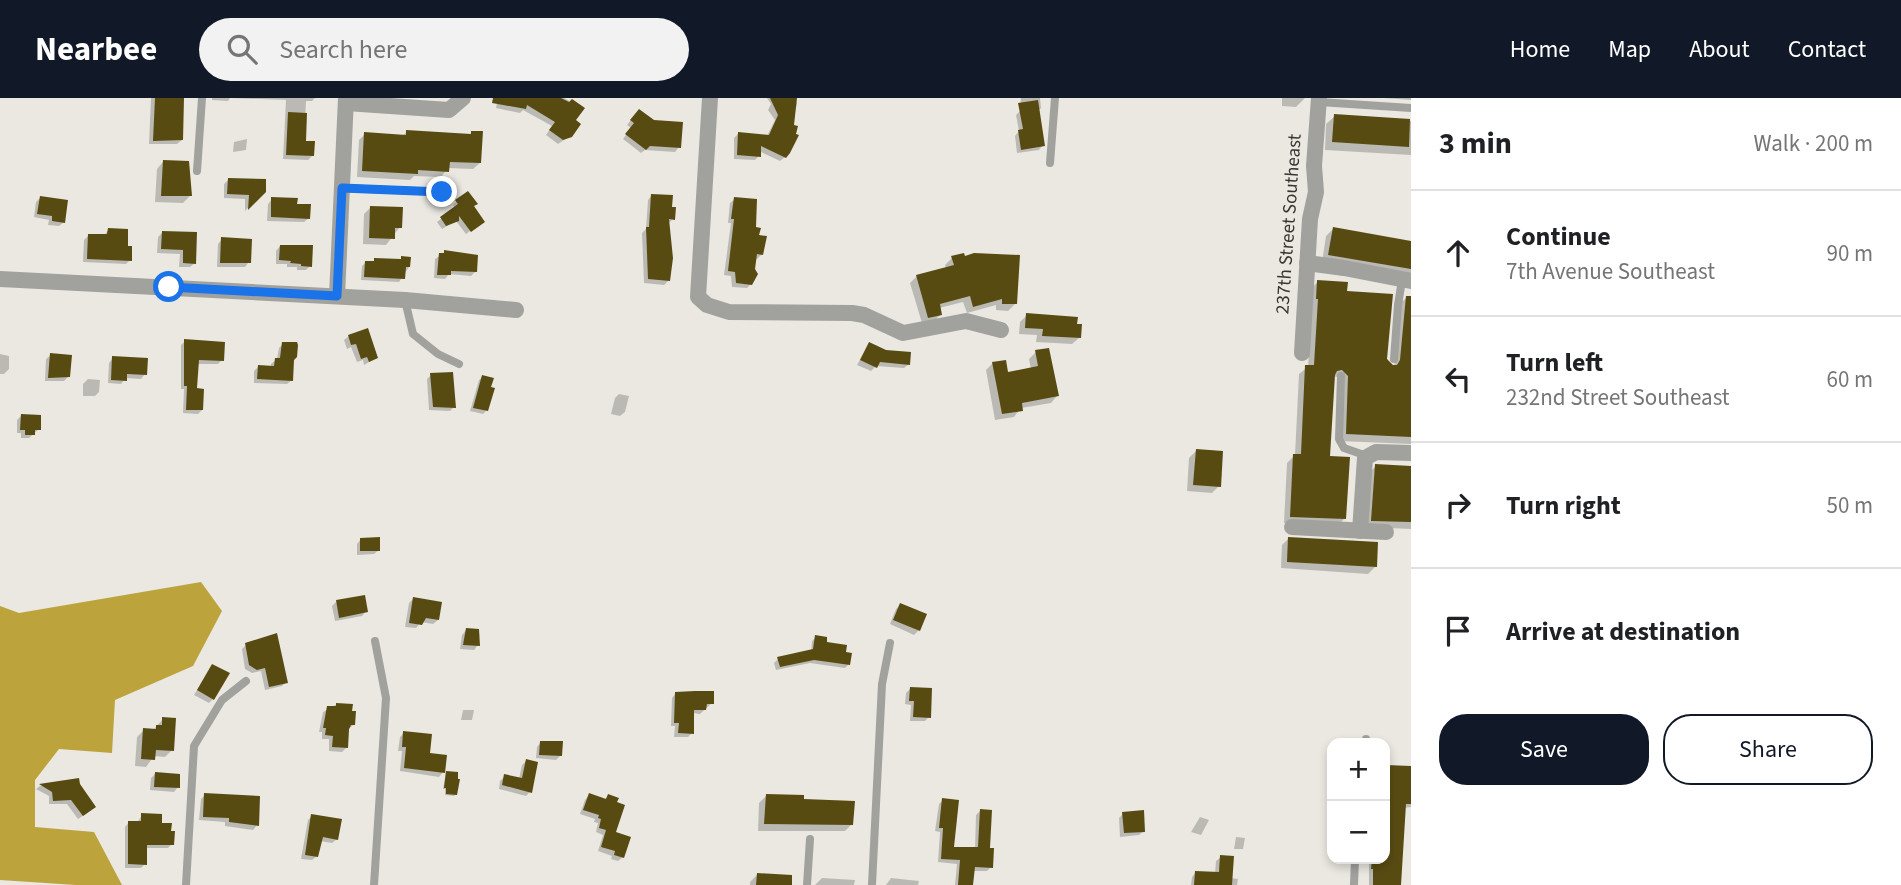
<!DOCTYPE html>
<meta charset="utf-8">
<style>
:root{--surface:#fff;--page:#f2f2f2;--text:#202124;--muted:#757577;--line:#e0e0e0;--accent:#111827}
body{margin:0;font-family:"Source Sans 3",sans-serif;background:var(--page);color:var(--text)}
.controls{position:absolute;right:21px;bottom:21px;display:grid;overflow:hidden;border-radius:14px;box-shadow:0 4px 10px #0003}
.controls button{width:63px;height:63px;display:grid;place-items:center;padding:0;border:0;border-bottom:2px solid var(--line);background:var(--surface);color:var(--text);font:35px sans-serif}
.stop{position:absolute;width:21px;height:21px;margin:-16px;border:5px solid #1a73e8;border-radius:50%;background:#fff}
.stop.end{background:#1a73e8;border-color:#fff;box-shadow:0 2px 7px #0008}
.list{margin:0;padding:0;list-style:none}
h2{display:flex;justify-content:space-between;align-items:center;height:91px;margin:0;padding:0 28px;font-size:30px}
h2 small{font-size:23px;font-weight:400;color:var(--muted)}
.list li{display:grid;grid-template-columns:46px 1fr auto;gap:21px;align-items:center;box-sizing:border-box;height:126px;padding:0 28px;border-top:2px solid var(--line)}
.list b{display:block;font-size:26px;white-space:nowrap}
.list p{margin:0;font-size:23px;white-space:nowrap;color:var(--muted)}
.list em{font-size:23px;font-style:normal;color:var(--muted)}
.actions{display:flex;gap:14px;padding:21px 28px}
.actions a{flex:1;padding:16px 0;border:2px solid var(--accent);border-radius:28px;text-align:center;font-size:24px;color:var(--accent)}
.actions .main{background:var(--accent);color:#fff}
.icon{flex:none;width:38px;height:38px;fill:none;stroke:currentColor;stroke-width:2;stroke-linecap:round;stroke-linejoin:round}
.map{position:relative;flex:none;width:1411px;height:787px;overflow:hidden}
header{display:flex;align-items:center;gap:42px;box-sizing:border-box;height:98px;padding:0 35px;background:var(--accent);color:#fff}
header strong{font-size:33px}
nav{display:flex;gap:38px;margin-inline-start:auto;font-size:24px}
.search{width:490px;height:63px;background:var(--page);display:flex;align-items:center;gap:18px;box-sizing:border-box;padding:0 24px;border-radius:38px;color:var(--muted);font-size:26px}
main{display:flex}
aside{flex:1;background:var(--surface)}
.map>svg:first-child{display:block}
.forest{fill:#bda33b}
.shadow{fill:#0003}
.building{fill:#584b12}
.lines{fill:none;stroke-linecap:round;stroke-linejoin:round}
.service{stroke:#a1a19e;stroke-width:8}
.minor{stroke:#a1a19e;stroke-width:16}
.route{stroke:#1a73e8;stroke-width:9}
.labels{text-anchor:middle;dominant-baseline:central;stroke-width:7;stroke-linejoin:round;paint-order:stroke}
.street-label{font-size:19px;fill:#363532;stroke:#eae8e1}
</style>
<header>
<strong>Nearbee</strong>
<div class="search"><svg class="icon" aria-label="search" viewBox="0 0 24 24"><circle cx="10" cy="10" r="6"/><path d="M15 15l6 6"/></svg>Search here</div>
<nav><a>Home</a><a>Map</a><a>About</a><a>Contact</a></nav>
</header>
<main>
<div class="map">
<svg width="1411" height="787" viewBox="0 0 1411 787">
<rect width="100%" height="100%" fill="#eae8e1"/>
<!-- forest -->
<path class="forest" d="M201,484L222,513L193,568L115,602L112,655L59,651L35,682V729L94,734L122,787H76L0,782V508L19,515Z"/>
<!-- shadow -->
<g class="shadow">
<path d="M151,0H183L182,42L177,46H149Z"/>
<path d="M212,0H315L312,3H306L304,44L313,57L308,62L283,61L286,2L230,0L228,3L212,2Z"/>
<path d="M498,0H564L582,11L574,23L570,38L558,46L546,37L552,28L523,12L520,15L496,10Z"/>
<path d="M767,0H793L797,5L785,59L780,63L759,53V58L755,62L734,61V40L738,36L767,38L775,22L768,12L771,6Z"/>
<path d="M1021,0H1040L1041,10L1038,13L1043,47L1039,52L1017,55L1015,38L1019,33L1016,17L1020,13Z"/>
<path d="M1282,0H1305L1296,9L1282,8Z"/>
<path d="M1384,0H1411V2Z"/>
<path d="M635,17L653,24L679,49L675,54L645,52L641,55L623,41L631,30L627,27Z"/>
<path d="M1335,18L1411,23V57L1325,52L1326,26Z"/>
<path d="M407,34L468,38L471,35L480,65L473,71L448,70L441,79L414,78L410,82L357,79L359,42L365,36L402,38Z"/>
<path d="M247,41L246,52L233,54L234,44Z"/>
<path d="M163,64L190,98L183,105L155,104L157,71Z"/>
<path d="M229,81L264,93L245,113V101L224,100V86Z"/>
<path d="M652,97L671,99L673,121L669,125V182L664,187L644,185L642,135L646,131L648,102Z"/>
<path d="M40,100L64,124L59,128L48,127L49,122L34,119L36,104Z"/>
<path d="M272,101L296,108L309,120L304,124L267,123L268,106Z"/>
<path d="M735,101L754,131L762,156L757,161L754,160L751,186L747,190L732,189L731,178L724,177L731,125H728L730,105Z"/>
<path d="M457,103L472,109L478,127L466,136L456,123L442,131L437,124L455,110L453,107Z"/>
<path d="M371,109L400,129L386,147L363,146L364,116Z"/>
<path d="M1333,131L1411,145V177L1322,164L1326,138Z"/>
<path d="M108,132L127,150L130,162L126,166L83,164L84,142L89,137L104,138Z"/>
<path d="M162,135L196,136L195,165L190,169H179L180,156L157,155L158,139Z"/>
<path d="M222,141L249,164L245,169H217L218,146Z"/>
<path d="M280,148L310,168L306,172H297V169H287V166H276V153Z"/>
<path d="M445,154L476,173L471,178L449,176L445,181L434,180L435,161Z"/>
<path d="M402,160L409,169L399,184L361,182L362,168L365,165L398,163Z"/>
<path d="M952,160L1015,206L1008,213L996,212V207L967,215L963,204L939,210L941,216L934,223L922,225L910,185L917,178L946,170L945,167Z"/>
<path d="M1318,184L1345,195L1394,272L1400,206L1407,199L1411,200V346L1339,343L1341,285L1337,279L1333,278L1328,360L1344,421L1337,428L1284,425L1287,365L1295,357L1299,276L1308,269L1312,208L1310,191Z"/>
<path d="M1027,217L1079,240L1072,246L1036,244L1037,237L1019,236L1020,224Z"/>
<path d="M349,238L376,260L364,267L363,262L357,264L351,249L347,251L344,242Z"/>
<path d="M185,243L222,262L218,266H197L196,292L202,312L198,316L183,315L184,291H181V247Z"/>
<path d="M283,246L292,282L287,286L254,285V273L258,269L271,270V266L277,261L279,250Z"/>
<path d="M869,246L909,266L904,270L876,268L871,273L857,267Z"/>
<path d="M1036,254L1057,298L1051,305L1021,310L1014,319L995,322L986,272L993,265L1006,276L1031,271L1029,261Z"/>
<path d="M0,256L9,258V271L4,276H0Z"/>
<path d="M51,257L68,279L64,283H45L46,261Z"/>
<path d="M113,260L145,276L141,281L126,280L121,286L108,285L109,265Z"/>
<path d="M431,277L454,309L450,313L429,312L427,281Z"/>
<path d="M483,279L487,312L483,316L470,313L479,282Z"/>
<path d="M88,281L100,282L99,294L95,298H83V286Z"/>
<path d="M619,296L629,298L625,314L620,318L611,316L615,300Z"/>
<path d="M21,318L39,331L29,340H21V335H17V322Z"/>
<path d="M1196,353L1219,388L1212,395L1187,393L1189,360Z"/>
<path d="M1377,367L1411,369V431L1365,429L1370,374Z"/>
<path d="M1289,440L1375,469L1368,476L1281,470L1282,447Z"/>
<path d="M361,441L379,452L374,456L357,457V446Z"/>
<path d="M413,501L438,522L433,526L421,524L416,530L405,529L409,505Z"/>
<path d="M336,504L366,513L362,518L335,523L332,508Z"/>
<path d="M900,507L919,532L914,537L890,526L896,511Z"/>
<path d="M466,532L478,547L474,552L460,551L462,537Z"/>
<path d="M816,539L844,556L849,566L845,570L810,565L776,572L774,565L778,561L811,554L812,543Z"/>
<path d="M246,547L286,584L282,588L265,592L261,573L252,575L245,571L242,551Z"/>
<path d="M212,568L213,601L209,605L194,597Z"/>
<path d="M910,591L929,619L925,623H910L911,607L905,606L906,595Z"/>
<path d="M676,595L712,605L700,616L693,615L692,635L688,639H674L675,628H671L672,600Z"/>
<path d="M337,606L354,626L349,631L347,649L342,654L329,653V641H322V634H319L323,614Z"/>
<path d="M463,612H474L472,622H461Z"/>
<path d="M163,621L172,652L165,659L154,658L146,669L135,668L137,639L144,632H153Z"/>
<path d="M404,635L429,656L443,674L439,679L400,673L402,653H398L400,639Z"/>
<path d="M541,644L561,657L556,662L536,660L537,649Z"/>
<path d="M526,663L530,694L526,698L499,691L500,683L505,678L519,681L522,667Z"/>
<path d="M1387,668L1411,670V709L1404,710L1400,787H1369V761H1385V671Z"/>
<path d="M446,675L456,696L454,698L445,697V691H443Z"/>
<path d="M155,676L178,689L174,694L150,692L151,680Z"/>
<path d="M62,685L90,713L78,721L67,706H49V698L36,691L40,688Z"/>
<path d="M205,697L257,727L253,732L225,728V724L199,722L201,701Z"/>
<path d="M589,697L604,702L608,698L614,735L623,759L618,763L611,761L612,758L598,753L603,737L596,734L598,725L594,724L595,721L580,716L585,702Z"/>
<path d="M766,698L802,703L852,726L845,733H758L759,705Z"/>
<path d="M943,702L952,751H975L976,717L980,713L991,769L987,773H973L971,787H955L957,766L938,764L940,734L935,733L939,706Z"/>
<path d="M1123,716L1144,733L1139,737L1120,739L1119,720Z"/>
<path d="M142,717L160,726L172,746L168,750H146L145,766L141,770H125V729L129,724L137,725Z"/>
<path d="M312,718L337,741L332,745L320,743L317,758L312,762L301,761L308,722Z"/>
<path d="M1200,719L1209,722L1201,737L1191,734Z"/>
<path d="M1236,739L1245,740L1243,751H1234Z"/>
<path d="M1221,759L1231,780L1238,781L1237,787H1191L1192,779L1196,774L1215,776L1216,763Z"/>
<path d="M757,777L790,787H750V784Z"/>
<path d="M822,780L855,782L854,787H815Z"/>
<path d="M891,780L919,783L918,787H886Z"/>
</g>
<!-- building -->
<g class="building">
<path d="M155,0H184L183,42L153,43Z"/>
<path d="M493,0H561L569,4L572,1L585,10L576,22L581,26L572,39L563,42L549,32L555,24L527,7L526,11L492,5Z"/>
<path d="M770,0H797L794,27L798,28L796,36L799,37L790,55L786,60L761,48V59L737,57L738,34L769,37L778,17Z"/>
<path d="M1038,2L1045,48L1021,52L1018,32L1023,31L1018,5Z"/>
<path d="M639,11L654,22L683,24L681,50L650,48L646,52L625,36L634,25L630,22Z"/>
<path d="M288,14L307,15L306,43H315L314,58L286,57Z"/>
<path d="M1334,16L1410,21L1409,49L1332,44Z"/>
<path d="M406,32L471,36V33H483L481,65L450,64L449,74L418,72V76L362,73L364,34L406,37Z"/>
<path d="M163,62L189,63L192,98H161Z"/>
<path d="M228,80L266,81V94L248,112L249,97L227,96Z"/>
<path d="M468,93L478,106L474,108L485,124L471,134L459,118V123L446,128L440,119L458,106L455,102Z"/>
<path d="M651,96L673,97L672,109H676L675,122L669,121L673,160L670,183L648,181L646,129H649Z"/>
<path d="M40,98L68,102L65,125L52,123V118L37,116Z"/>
<path d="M271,99L298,100L297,106H311L310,121L271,119Z"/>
<path d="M734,99L757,101L756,129L761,130L759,137L767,138L763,157L757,156L755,171L758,176L752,187L736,185L735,174L728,173L734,121H731Z"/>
<path d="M370,108L403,109L402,130H395V141L369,140Z"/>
<path d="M1333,129L1411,143V171L1328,157Z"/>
<path d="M108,130L128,131V148H132V163L87,161L88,136H107Z"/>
<path d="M162,133L197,134L196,166L183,165V152L161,151Z"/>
<path d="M221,139L252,141L251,165H220Z"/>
<path d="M280,147H313L312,169L301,168V166L290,165L291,163L279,162Z"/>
<path d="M444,152L478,157L477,174L451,173V177H437L439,155H444Z"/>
<path d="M964,155L965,158L974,155L1020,157L1017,206H1002V201L973,209L970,198L940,206L942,217L928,220L916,177L954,167L951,158Z"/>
<path d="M401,158L411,159L410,169H406L405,181L364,179L365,163H374V160L401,161Z"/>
<path d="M1317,182L1348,184L1347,193L1393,196L1387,261L1393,267H1397L1400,262L1406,198H1411V339L1346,336L1348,278L1342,272L1337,273L1335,277L1330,358L1350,359L1346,421L1290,419L1293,356H1301L1305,267H1314L1318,201H1316Z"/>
<path d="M1026,215L1078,219L1077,226H1082L1081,240L1042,238L1043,231L1025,230Z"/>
<path d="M368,230L378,260L369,264L367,259L361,261L356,246L351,247L348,237Z"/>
<path d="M184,241L225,244L224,263L199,262L197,290L204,291L203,312H186L187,288H184Z"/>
<path d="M282,244H297L298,247L297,259L294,262L293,283L257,281L258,267L274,268L275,260H280Z"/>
<path d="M869,244L886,252L911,254L910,267L880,264L877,270L860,262Z"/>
<path d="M1049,250L1059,298L1022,305L1023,313L1002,316L992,264L1006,262L1008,274L1038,268L1035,252Z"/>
<path d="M50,255L72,257L70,279L48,280Z"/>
<path d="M112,258L148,260L147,277L127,276V283L111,282Z"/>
<path d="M453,274L456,310L433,309L430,275Z"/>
<path d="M482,277L494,280L491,289L495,290L488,313L473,310Z"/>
<path d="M21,316L41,317V332H35V337H25V332H20Z"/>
<path d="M1196,351L1223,353L1221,389L1193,387Z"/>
<path d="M1375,366L1411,368V424L1371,423Z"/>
<path d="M380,439V453H360V440Z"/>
<path d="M1288,439L1378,444L1377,469L1287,464Z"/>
<path d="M365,497L368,514L339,520L336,502Z"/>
<path d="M413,499L442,504L439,522L426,520L422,527L409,525Z"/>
<path d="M900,505L927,516L920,533L893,522Z"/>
<path d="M466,530L479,531L480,548L463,547Z"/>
<path d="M277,535L288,585L269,589L265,570L257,572L249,567L245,545Z"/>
<path d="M815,537L827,539V544L847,547L846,554L852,555L850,567L814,562L780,569L777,559L813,551Z"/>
<path d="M212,566L230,575L214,602L197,592Z"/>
<path d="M910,589L932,590L931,620L913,619L914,603H909Z"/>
<path d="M695,593H714V606H707L706,612H694V636L678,635L679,625H674L675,594Z"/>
<path d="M336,605L353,606L352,613H356L355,627H351L349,631L348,650L332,649L333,638L325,637L326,630H323L327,608H336Z"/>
<path d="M162,619L176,620L174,653L156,652L155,662L141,661L143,630L156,631V627H162Z"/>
<path d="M403,633L432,636L430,655L447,657L445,675L404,670L406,649H402Z"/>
<path d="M540,643H563L562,658L539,657Z"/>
<path d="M526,661L538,664L532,695L502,687L504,676L522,680Z"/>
<path d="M1386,667L1411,668V706H1406L1401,787H1373V771H1371L1372,761H1385V712H1387L1388,688V680H1386Z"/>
<path d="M446,673L458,674V681H460L457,697L446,696V690H444Z"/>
<path d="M155,674L180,676V690L154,689Z"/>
<path d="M79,680L80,686L96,709L83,718L71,702L53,703L52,694L39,686Z"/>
<path d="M204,695L260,698L259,728L229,724V720L203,719Z"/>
<path d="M589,695L606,701L608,696L619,700L617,704L625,707L616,734L631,739L624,760L614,757L615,753L601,749L606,732L599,730L601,721L598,720L599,717L583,712Z"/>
<path d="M766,696L804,697V701L855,703L853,727L764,726Z"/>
<path d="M942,700L959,702L954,749H978L980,711L992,712L990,750H994L993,770L975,769L973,787H958L960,762L941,761L943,730H939Z"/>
<path d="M1144,712L1145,734L1124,735L1122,714Z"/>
<path d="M141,715L162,716V725H172L171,733H175L174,747H147V767L128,766V723H141Z"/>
<path d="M311,716L342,721L338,742L323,739L318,759L305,757Z"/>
<path d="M1220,757L1234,758L1232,787H1194L1195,773L1219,774Z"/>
<path d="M757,775L792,777V787H756Z"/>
</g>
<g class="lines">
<!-- service -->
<g class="service">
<path d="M1319,4L1411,10"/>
<path d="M1050,65L1055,0"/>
<path d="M197,73L202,0"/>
<path d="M342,90L441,94L447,104"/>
<path d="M405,202L413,236L438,256L459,266"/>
<path d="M1394,261L1398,207L1402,182"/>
<path d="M1341,278L1339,341L1344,350L1367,358"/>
<path d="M1366,645V641"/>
<path d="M186,787L194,648L222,602L246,583"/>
<path d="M374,787L386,600L375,543"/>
<path d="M807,787L810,741"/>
<path d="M872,787L882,586L890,545"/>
<path d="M1354,787L1355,761"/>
</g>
<!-- minor -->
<g class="minor">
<path d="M710,0L698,199L707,207L729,214L852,215L864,217L903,235L966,223L1001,232"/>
<path d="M346,5L449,12L463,0"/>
<path d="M1307,165L1344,170L1411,183"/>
<path d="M0,181L405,202L516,212"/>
<path d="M337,198L346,0"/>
<path d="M1302,255L1310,121L1316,94L1314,68L1319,0"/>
<path d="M1292,429L1386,434"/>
<path d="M1360,433L1365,360L1376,354L1411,355"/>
</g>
</g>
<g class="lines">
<!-- route -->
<path class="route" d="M169,189L337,198L342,90L442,94"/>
</g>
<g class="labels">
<!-- street labels -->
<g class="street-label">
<text transform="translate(1289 126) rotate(-86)">237th Street Southeast</text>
</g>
</g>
</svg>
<div class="controls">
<button>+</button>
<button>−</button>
</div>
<div class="stop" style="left:169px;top:189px"></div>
<div class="stop end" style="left:442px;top:94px"></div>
</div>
<aside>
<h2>3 min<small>Walk · 200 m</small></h2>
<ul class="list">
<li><svg class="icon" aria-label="ahead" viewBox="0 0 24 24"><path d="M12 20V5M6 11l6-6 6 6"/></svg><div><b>Continue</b><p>7th Avenue Southeast</p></div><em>90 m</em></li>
<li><svg class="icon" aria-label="left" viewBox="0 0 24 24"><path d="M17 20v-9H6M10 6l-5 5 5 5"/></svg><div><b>Turn left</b><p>232nd Street Southeast</p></div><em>60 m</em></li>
<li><svg class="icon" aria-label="right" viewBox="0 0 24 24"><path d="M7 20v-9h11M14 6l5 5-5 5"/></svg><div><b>Turn right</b></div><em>50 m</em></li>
<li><svg class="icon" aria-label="arrive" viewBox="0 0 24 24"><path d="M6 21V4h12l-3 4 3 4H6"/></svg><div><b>Arrive at destination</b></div></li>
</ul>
<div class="actions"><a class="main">Save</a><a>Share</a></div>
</aside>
</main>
